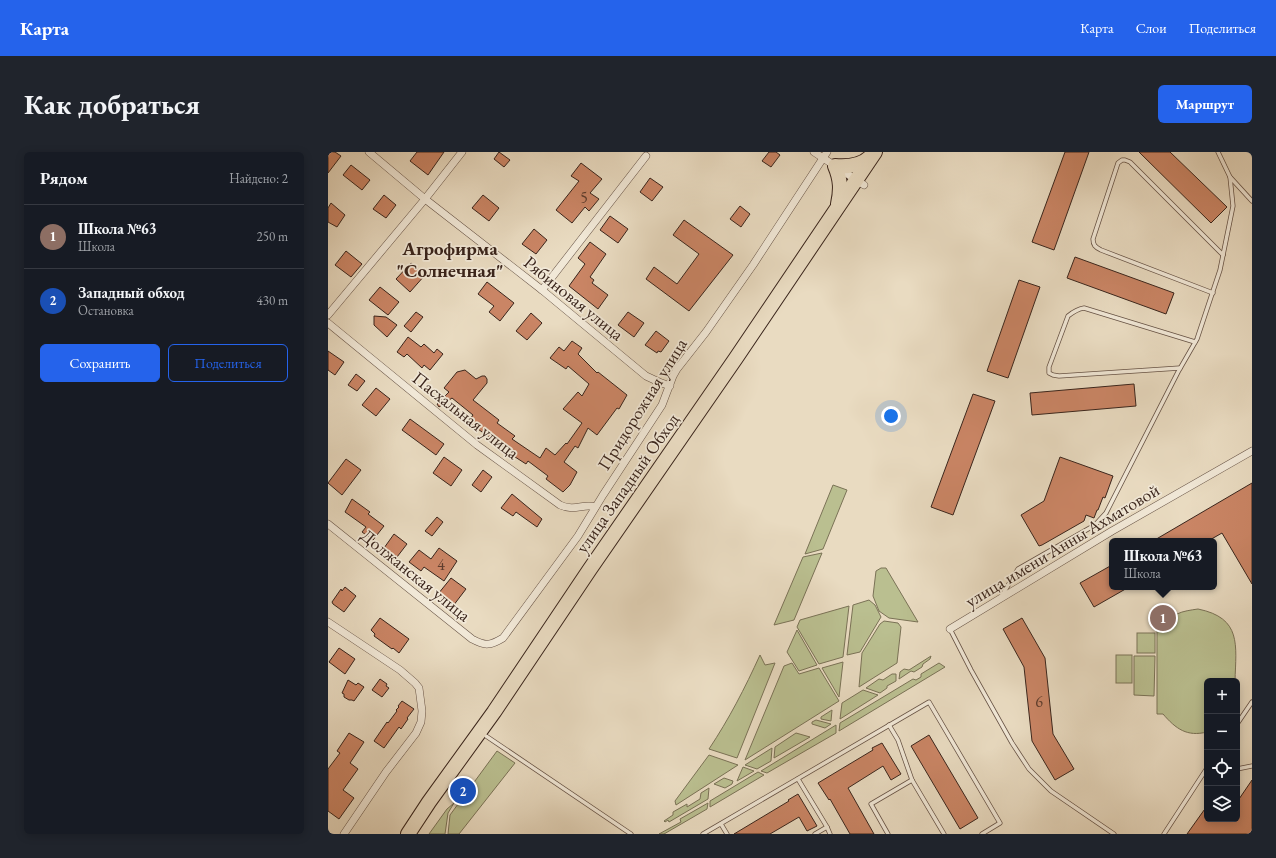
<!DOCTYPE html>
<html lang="ru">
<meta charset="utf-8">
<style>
:root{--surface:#171b24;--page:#20242c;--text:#f1f3f6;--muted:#9ea1a6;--line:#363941;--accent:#2563eb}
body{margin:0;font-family:"EB Garamond",serif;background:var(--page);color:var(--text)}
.controls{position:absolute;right:12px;bottom:12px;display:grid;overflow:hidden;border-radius:6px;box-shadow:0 2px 10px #0003}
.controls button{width:36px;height:36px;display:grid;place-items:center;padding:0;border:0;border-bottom:1px solid var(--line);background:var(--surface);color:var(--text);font:20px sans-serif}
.you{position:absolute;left:563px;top:264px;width:14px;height:14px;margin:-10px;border:3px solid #fff;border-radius:50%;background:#1a73e8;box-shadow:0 0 0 6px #1a73e833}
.badge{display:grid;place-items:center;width:26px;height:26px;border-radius:50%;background:var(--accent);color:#fff;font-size:13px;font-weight:700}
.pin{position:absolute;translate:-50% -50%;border:2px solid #fff;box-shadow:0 1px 4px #0006}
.popup{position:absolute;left:781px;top:386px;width:108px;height:52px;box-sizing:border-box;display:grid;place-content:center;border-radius:6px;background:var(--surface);filter:drop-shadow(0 1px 3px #0005);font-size:13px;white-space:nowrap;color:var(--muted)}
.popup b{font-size:15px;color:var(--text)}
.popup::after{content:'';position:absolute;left:50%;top:100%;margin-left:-8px;border:8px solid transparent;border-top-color:var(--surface)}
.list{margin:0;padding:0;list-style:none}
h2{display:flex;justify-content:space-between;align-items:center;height:52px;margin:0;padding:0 16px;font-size:17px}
h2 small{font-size:13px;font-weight:400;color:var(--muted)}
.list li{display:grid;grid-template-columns:26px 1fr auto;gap:12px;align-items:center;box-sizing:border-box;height:64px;padding:0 16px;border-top:1px solid var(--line)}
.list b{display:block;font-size:15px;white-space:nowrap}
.list p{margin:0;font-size:13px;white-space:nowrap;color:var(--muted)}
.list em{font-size:13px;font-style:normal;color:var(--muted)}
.actions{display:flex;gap:8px;padding:12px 16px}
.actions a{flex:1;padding:9px 0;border:1px solid var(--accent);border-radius:6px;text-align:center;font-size:14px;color:var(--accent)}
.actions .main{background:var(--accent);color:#fff}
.icon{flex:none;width:22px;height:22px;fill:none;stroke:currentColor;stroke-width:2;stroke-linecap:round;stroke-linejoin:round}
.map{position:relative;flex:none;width:924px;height:682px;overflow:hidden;border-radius:6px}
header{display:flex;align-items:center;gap:24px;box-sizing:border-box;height:56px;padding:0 20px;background:var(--accent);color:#fff}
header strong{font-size:19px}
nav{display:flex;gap:22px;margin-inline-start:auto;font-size:14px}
.intro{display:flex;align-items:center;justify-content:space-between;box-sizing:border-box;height:96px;padding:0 24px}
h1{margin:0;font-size:28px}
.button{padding:10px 18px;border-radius:6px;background:var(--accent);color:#fff;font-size:14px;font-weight:700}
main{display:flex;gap:24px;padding:0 24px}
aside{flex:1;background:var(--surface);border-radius:6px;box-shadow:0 2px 10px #0003}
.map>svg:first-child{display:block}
.green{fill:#babf90;stroke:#7a7256}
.building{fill:#ca8565;stroke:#3a251c}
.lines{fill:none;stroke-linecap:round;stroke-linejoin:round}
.lane-casing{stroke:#665245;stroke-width:5}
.street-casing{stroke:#665245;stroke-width:8}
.highway-casing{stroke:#3a251c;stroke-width:16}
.lane{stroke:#f1e8d7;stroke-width:3.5}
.street{stroke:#f1e8d7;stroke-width:7}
.highway{stroke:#e9dbc1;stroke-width:14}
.labels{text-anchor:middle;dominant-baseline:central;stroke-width:3.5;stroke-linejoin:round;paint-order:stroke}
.number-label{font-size:16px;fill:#5e3d2e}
.street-label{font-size:18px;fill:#3a251c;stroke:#f1e8d7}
.neighbourhood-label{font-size:19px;font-weight:bold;fill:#3a251c;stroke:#f1e8d7}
</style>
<header>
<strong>Карта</strong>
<nav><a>Карта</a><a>Слои</a><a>Поделиться</a></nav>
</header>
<div class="intro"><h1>Как добраться</h1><a class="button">Маршрут</a></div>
<main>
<aside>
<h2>Рядом<small>Найдено: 2</small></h2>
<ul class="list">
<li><span class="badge" style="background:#8d6e63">1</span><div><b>Школа №63</b><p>Школа</p></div><em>250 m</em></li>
<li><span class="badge" style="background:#1a4fb4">2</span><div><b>Западный обход</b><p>Остановка</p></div><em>430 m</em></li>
</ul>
<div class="actions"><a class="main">Сохранить</a><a>Поделиться</a></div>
</aside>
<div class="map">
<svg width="924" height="682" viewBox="0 0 924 682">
<rect width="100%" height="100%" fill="#e9dbc1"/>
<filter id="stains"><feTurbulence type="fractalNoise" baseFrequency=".005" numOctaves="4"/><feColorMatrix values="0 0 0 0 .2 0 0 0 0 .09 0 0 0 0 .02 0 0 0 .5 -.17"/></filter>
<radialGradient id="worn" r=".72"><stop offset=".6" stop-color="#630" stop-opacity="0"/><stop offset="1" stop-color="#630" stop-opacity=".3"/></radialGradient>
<!-- green -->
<g class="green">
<path d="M505,333L519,338L495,397L477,402Z"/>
<path d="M494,401L466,468L446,473L475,405Z"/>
<path d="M553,416H558L590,470L561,466L551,459L545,444L548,419Z"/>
<path d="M541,448L547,453L553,465L532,500L519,503L525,453Z"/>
<path d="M521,454L515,505L491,512L469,475L472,468Z"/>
<path d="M870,457C914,466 908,493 907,529H879V580C859,585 848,577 835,562H829V472C841,472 839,467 849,462C855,459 863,458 870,457Z"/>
<path d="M556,469L570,471L573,475L569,511L531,535L534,501L552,472Z"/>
<path d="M469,478L489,513L471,519L459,500Z"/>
<rect x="809" y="481" width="18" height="20"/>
<path d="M432,503L437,513L447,511L409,606L381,597C401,567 417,536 432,503Z"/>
<rect x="788" y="503" width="16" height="28"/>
<path d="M603,504L602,507L595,512L594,515L586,520L583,519L571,527L572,520L576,517L581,518Z"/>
<path d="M806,504H827L826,544L806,543Z"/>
<path d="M515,510L511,545L494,516Z"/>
<path d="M464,511L471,522L491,516L511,549L417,608L456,514Z"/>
<path d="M611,511L617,515L511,579L512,571L585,527L588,528L593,525V522Z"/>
<path d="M564,522H568V529L559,534V536L552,541L538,536L551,527L555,528Z"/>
<path d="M535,538L550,543L512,567L514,551Z"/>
<path d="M504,558L503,569L493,567V565Z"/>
<path d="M488,568L503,572L497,576L484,572V570Z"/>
<path d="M508,573V581L439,621L433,619Z"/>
<path d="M468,581L482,585L446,606L447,595Z"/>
<path d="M444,596L443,609L429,617L417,613Z"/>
<path d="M169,599L187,611L131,682H120L122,663Z"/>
<path d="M381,603L410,613L348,653L347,649Z"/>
<path d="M415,615L426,619L409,629Z"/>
<path d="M430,620L436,623L382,655V649Z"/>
<path d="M396,626L405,629L404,632L397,636L386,632Z"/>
<path d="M381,636L380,647L341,670L340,668L337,670L336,669L345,663V660L359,652V655L372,647L373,641Z"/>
<path d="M126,651L120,661L117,682H101L119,657Z"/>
<path d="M380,651L379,657L336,682H331L353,670L352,667Z"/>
</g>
<!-- building -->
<g class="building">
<path d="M0,0H7L13,4L0,21Z"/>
<path d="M89,0H116L100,23L82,9Z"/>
<path d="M171,0L182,8L176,15L166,7Z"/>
<path d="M441,0H448L452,3L443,15L434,9Z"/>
<path d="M737,0H761L726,98L704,90Z"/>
<path d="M811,0H842L899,55L883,71Z"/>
<path d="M253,11L274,27L262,41L271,47L261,59L257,55L244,71L228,58L251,29L243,24Z"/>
<path d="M23,13L42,28L34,38L15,23Z"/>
<path d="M322,26L335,35L324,49L312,40Z"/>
<path d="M56,43L68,53L58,66L45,57Z"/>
<path d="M155,43L171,56L161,69L144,56Z"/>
<path d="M3,51L17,63L9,75L0,70V56Z"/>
<path d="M412,54L422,62L413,75L402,67Z"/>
<path d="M282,64L300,77L290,91L272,78Z"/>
<path d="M356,68L405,103L361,159L318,127L326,115L349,132L371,102L345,83Z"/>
<path d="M206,77L219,88L208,102L194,92Z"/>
<path d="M262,90L278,102L262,125L266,128L264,131L280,143L270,157L241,134L257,112L250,106Z"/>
<path d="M18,99L34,112L23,125L7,113Z"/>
<path d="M747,105L846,141L838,162L739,126Z"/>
<path d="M83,111L97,123L82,140L68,127Z"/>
<path d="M691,128L712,135L680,226L659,219Z"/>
<path d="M159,130L186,151L172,169L161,160L166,154L150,142Z"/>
<path d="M52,135L71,150L60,163L41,148Z"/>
<path d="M88,160L95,165L83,180L76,174Z"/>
<path d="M300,160L316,171L306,185L290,173Z"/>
<path d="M203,161L214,171L199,188L188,179Z"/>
<path d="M46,164L58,165L69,173L59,185L46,173Z"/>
<path d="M328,179L341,189L333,200L330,199L329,201L317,193Z"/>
<path d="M80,185L93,195L96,192L106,201L109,197L115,202L102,218L96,213L94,216L79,202L76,205L69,200Z"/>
<path d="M244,189L254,196L250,202L269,221L270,220L299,243L291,257L289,256L269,283L260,276L250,296L247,294L236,310L249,320L242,333L235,340L218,327L220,324L200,309L198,312L184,303L185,302L140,270L145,263L124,246L111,255L109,252L121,240L116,236L129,220L137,218L148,227L154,224H157L159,227V231L145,248L171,268L169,271L187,284L184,287L212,306L218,296L227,303L238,291L239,292L254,271L235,257L250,240L254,244L261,232L240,214L238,217L222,206L231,195L236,199Z"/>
<path d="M0,199L16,210L7,223L0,218Z"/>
<path d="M28,222L37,229L29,239L20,233Z"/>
<path d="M806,232L808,254L704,263L702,241Z"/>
<path d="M48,236L62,247L48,264L34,253Z"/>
<path d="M645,242L667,249L625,363L603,355Z"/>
<path d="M82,267L116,292L108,303L74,278Z"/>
<path d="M116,305L134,318L123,334L105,321Z"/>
<path d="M732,305L785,324L777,346L775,345L770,358H769L766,366L758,363L756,369L714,393L711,394L693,363L716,349Z"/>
<path d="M18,307L33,318L14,343L0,331Z"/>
<path d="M155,318L164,325L153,340L144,333Z"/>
<path d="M924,331V432L894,381L880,389H825Z"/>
<path d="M184,342L214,367L209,375L188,360L185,364L173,356Z"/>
<path d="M24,347L42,360L40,362L56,374L45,388L34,380L38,375L17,360Z"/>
<path d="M109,365L115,370L104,384L97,379Z"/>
<path d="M66,382L79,392L69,405L56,396Z"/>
<path d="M111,396L129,409L116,429L96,415L93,419L81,410L91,398L103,407Z"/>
<path d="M784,413V435H801L766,455L752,431Z"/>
<path d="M123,426L138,437L125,454L110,442Z"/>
<path d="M17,435L28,444L16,460L5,452L4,450L13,437L14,439Z"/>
<path d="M52,466L81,487L71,501L65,496L64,497L46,484L47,482L43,478Z"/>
<path d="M694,466L717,506L725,582L746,617L727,628L704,589L696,515L675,477Z"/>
<path d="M11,496L27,507L17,522L1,510Z"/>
<path d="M52,527L59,532L58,534L61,536L54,545L44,538Z"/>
<path d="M20,528L28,533L30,531L36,535L26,549L24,548H21L16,545V542L14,541Z"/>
<path d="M74,549L86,557L79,566L80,567L73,577L71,575L56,596L46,589L59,570L60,571L69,559L68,558L71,555L70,554Z"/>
<path d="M21,581L36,590L22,611L30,617L15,638L26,646L11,667L0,659V617L12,601L9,599Z"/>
<path d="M601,583L650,666L632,677L583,594Z"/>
<path d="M554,591L573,622L563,628L555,614L520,636L546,682H522L502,647L501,648L490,631L545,598L544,596Z"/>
<path d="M924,628V682H859L879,654V667H909V650Z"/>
<path d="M470,642L489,674L479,679L471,665L442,682H406L461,649L460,648Z"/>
</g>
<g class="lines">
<!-- lane casing -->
<g class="lane-casing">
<g id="lane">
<path d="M890,0L902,25L924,49"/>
<path d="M885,141L773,98C767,95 765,93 765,87L790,11L794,8H797L802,10L895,103"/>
<path d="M852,216L731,224L725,223L721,221V215L740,164C745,160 749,157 756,156L867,190"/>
<path d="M673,445L690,417L767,373L778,361L850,220L869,187L892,118L905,54L902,25"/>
<path d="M622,477L643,518L684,591L701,617L723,639L786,682"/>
<path d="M909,572L924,550"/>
<path d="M561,573L570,588L584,628L616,682"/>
<path d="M158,584L303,682"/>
<path d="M909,617L924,614"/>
<path d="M470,627L499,675L487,682"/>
<path d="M393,672L399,682"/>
<path d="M499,675L502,682"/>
<path d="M375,682L601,550L672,671L654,682"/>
<path d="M560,682L543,652L584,628"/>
<path d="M836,682L879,616"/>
</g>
</g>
<!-- street casing -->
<g class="street-casing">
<g id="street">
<path d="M41,0L97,47L214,138L318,224L331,230L342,234"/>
<path d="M486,0L536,33"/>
<path d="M214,138L318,4"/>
<path d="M0,163L97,47L134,0"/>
<path d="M0,171L149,293L232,353C247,360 256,351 267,355"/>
<path d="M0,372L144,487C157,494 162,494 175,486L250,384L275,343L334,253L345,224L349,217L378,180L425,113L499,0"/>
<path d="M0,470L72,518L87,531L91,536L94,559L93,570L88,581L58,620L16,682"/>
<path d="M622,477L784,379L924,299"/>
</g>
</g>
<!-- highway casing -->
<g class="highway-casing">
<g id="highway">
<path d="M510,52C513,38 513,28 507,14C520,15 533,14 542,5"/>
<path d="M80,682L101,650L166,560L262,417L408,206L547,0"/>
</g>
</g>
<!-- lane -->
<use href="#lane" class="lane"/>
<!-- street -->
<use href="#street" class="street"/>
<!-- highway -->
<use href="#highway" class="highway"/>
</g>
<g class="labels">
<!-- number labels -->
<g class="number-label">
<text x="256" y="45">5</text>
<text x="113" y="412">4</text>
<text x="711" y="549">6</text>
</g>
<!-- street labels -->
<g class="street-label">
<text transform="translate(246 146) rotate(39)">Рябиновая улица</text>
<text transform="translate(314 252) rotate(-58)">Придорожная улица</text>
<text transform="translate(138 263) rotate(38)">Пасхальная улица</text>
<text transform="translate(299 331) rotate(-55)">улица Западный Обход</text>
<text transform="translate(734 393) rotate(-31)">улица имени Анны Ахматовой</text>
<text transform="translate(88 423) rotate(39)">Должанская улица</text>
</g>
<!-- neighbourhood labels -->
<g class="neighbourhood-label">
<text x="122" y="96">Агрофирма<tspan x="122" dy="22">"Солнечная"</tspan></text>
</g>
</g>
<rect width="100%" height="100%" filter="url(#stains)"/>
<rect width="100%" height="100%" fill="url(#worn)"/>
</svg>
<div class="controls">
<button>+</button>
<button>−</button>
<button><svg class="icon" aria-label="locate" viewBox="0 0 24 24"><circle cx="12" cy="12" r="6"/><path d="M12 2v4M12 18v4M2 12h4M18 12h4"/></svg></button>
<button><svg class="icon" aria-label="layers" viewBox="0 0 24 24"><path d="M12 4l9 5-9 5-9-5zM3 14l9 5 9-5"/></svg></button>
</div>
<div class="you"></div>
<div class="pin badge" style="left:835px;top:466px;background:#8d6e63">1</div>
<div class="popup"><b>Школа №63</b>Школа</div>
<div class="pin badge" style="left:135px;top:639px;background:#1a4fb4">2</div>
</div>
</main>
